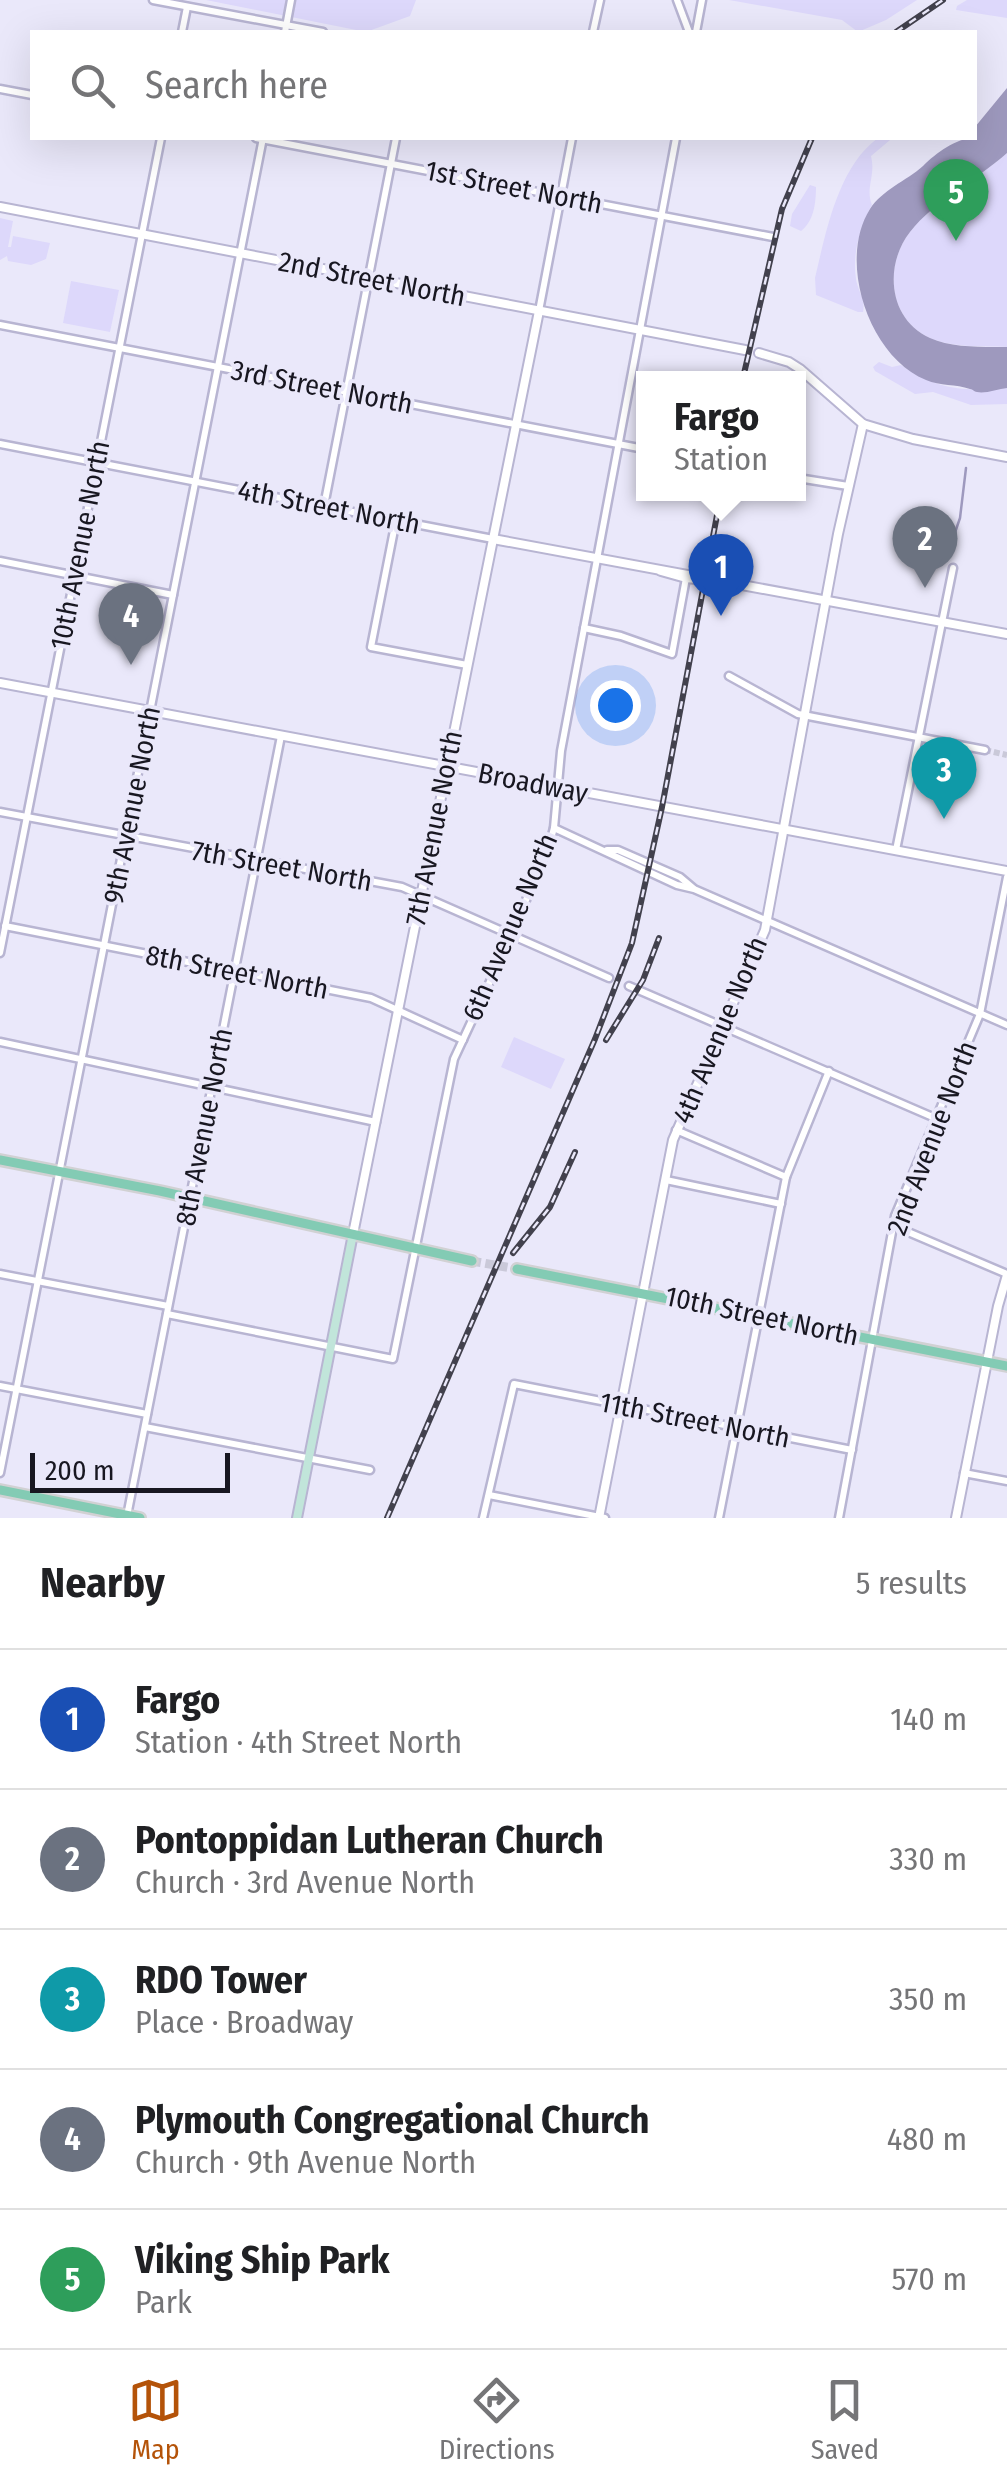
<!DOCTYPE html>
<meta charset="utf-8">
<style>
:root{--surface:#fff;--page:#f6f6f6;--text:#202124;--muted:#757577;--line:#e0e0e0;--accent:#b45309}
body{margin:0;font-family:"Fira Sans Condensed",sans-serif;background:var(--page);color:var(--text)}
.scale{position:absolute;left:30px;bottom:25px;width:200px;box-sizing:border-box;padding-left:10px;border:5px solid #181721;border-top:0;font-size:28px;line-height:35px;white-space:nowrap;color:#181721;-webkit-text-stroke:8px #eae8fa;paint-order:stroke}
.you{position:absolute;left:615px;top:705px;width:35px;height:35px;margin:-25px;border:8px solid #fff;border-radius:50%;background:#1a73e8;box-shadow:0 0 0 15px #1a73e833}
.badge{display:grid;place-items:center;width:65px;height:65px;border-radius:50%;background:var(--accent);color:#fff;font-size:32px;font-weight:700}
.pin{position:absolute;translate:-50% -82px;filter:drop-shadow(0 2px 5px #0008)}
.pin::after{content:'';position:absolute;top:52px;width:35px;height:30px;background:inherit;clip-path:polygon(0 0,100% 0,50% 100%)}
.popup{position:absolute;left:636px;top:371px;width:170px;height:130px;box-sizing:border-box;display:grid;place-content:center;border-radius:0px;background:var(--surface);filter:drop-shadow(0 2px 8px #0005);font-size:32px;white-space:nowrap;color:var(--muted)}
.popup b{font-size:38px;color:var(--text)}
.popup::after{content:'';position:absolute;left:50%;top:100%;margin-left:-20px;border:20px solid transparent;border-top-color:var(--surface)}
.list{margin:0;padding:0;list-style:none}
h2{display:flex;justify-content:space-between;align-items:center;height:130px;margin:0;padding:0 40px;font-size:42px}
h2 small{font-size:32px;font-weight:400;color:var(--muted)}
.list li{display:grid;grid-template-columns:65px 1fr auto;gap:30px;align-items:center;box-sizing:border-box;height:140px;padding:0 40px;border-top:2px solid var(--line)}
.list b{display:block;font-size:38px;white-space:nowrap}
.list p{margin:0;font-size:32px;white-space:nowrap;color:var(--muted)}
.list em{font-size:32px;font-style:normal;color:var(--muted)}
.icon{flex:none;width:55px;height:55px;fill:none;stroke:currentColor;stroke-width:2;stroke-linecap:round;stroke-linejoin:round}
.map{position:relative;flex:none;width:1007px;height:1518px;overflow:hidden}
.search{position:absolute;background:var(--surface);box-shadow:0 10px 40px #0002;left:30px;right:30px;top:30px;height:110px;display:flex;align-items:center;gap:25px;box-sizing:border-box;padding:0 35px;border-radius:0px;color:var(--muted);font-size:38px}
.sheet{height:830px;background:var(--surface)}
nav{display:flex;justify-content:space-around;align-items:center;box-sizing:border-box;height:140px;border-top:2px solid var(--line);background:var(--surface);font-size:28px;color:var(--muted)}
nav a{display:grid;justify-items:center;gap:5px}
nav .on{color:var(--accent)}
.map>svg:first-child{display:block}
.green{fill:#ddd8fb}
.water{fill:#9e99be}
.lines{fill:none;stroke-linecap:round;stroke-linejoin:round}
.stream{stroke:#9e99be;stroke-width:2.5}
.minor-tunnel{stroke:#cac9d9;stroke-width:6;stroke-dasharray:6 3;stroke-linecap:butt}
.primary-tunnel{stroke:#cac9d9;stroke-width:9;stroke-dasharray:9 4.5;stroke-linecap:butt}
.minor-casing{stroke:#b8b5d2;stroke-width:11}
.tertiary-casing{stroke:#b8b5d2;stroke-width:12}
.secondary-casing{stroke:#b8b5d2;stroke-width:12}
.primary-casing{stroke:#d1d1d3;stroke-width:14}
.minor{stroke:#fff;stroke-width:6}
.tertiary{stroke:#fff;stroke-width:8}
.secondary{stroke:#c1e5da;stroke-width:8}
.primary{stroke:#83cbb4;stroke-width:9}
.rail-casing{stroke:#42414d;stroke-width:6}
.rail{stroke:#eae8fa;stroke-width:2.5;stroke-dasharray:8;stroke-linecap:butt}
.labels{text-anchor:middle;dominant-baseline:central;stroke-width:8;stroke-linejoin:round;paint-order:stroke}
.street-label{font-size:28px;fill:#181721;stroke:#eae8fa}
</style>
<div class="map">
<svg width="1007" height="1518" viewBox="0 0 1007 1518">
<rect width="100%" height="100%" fill="#eae8fa"/>
<!-- green -->
<g class="green">
<path d="M206,0H416L410,16L366,32Z"/>
<path d="M729,0H917L886,20L858,32L842,20Z"/>
<path d="M967,0H1007V18L956,10L957,6Z"/>
<path d="M878,138L890,140L871,156C876,176 865,188 872,205C860,227 852,254 856,279C858,292 866,299 863,312H858L816,295L815,278C826,232 838,167 878,138Z"/>
<path d="M1007,153V347C983,346 953,348 930,338C888,319 884,265 910,232C935,200 977,180 1007,153Z"/>
<path d="M810,185L816,187C816,202 814,221 801,231L790,226L792,214Z"/>
<path d="M0,218L13,221L8,247H11L13,236L50,243L46,259L31,265L8,261L7,256L0,260Z"/>
<path d="M71,281L119,290L110,332L63,323Z"/>
<path d="M879,362L892,367L901,365C941,391 962,391 1007,388V404L971,405L933,392L915,394L875,371L873,367Z"/>
<path d="M514,1037L565,1059L551,1089L501,1067Z"/>
</g>
<!-- water -->
<path class="water" d="M1007,88V153C977,180 935,200 910,232C884,265 888,319 930,338C952,348 983,347 1007,347V388C998,389 985,394 977,392C974,392 973,389 970,389C956,384 940,386 926,380C869,357 837,261 870,209C882,190 906,181 923,166C936,153 956,138 974,138L975,127Z"/>
<g class="lines">
<!-- stream -->
<path class="stream" d="M950,547L960,518L966,468"/>
<!-- minor-tunnel -->
<path class="minor-tunnel" d="M985,750L1007,755"/>
<!-- primary-tunnel -->
<path class="primary-tunnel" d="M472,1261L517,1269"/>
<!-- minor casing -->
<g class="minor-casing">
<g id="minor">
<path d="M153,0L323,32"/>
<path d="M677,0L689,32"/>
<path d="M182,32L187,7"/>
<path d="M285,32L291,0"/>
<path d="M593,32L600,0"/>
<path d="M696,32L702,0"/>
<path d="M0,89L32,95"/>
<path d="M256,138L773,237"/>
<path d="M539,311L572,138"/>
<path d="M0,325L644,449"/>
<path d="M0,444L493,539"/>
<path d="M798,478L848,486"/>
<path d="M324,506L396,138"/>
<path d="M396,520L371,647L467,665"/>
<path d="M0,561L173,595"/>
<path d="M584,628L621,636L672,654L686,578"/>
<path d="M729,676L798,714L985,750"/>
<path d="M0,812L402,887L609,978"/>
<path d="M554,828L677,885L694,889L1007,1025"/>
<path d="M607,850H618L680,877L693,888"/>
<path d="M896,850L953,568"/>
<path d="M5,926L371,998L463,1040"/>
<path d="M0,953L161,138"/>
<path d="M629,986L935,1118"/>
<path d="M0,1042L376,1122"/>
<path d="M676,1130L786,1177"/>
<path d="M666,1180L781,1204"/>
<path d="M894,1226L1007,1274"/>
<path d="M0,1274L168,1306"/>
<path d="M167,1314L393,1359L454,1059L512,934L550,842L554,828L561,751L676,138"/>
<path d="M0,1386L147,1414"/>
<path d="M145,1427L370,1470"/>
<path d="M0,1473L263,138"/>
<path d="M964,1473L1007,1481"/>
<path d="M489,1495L605,1518"/>
<path d="M127,1516L281,736"/>
<path d="M483,1518L514,1384L852,1450"/>
<path d="M719,1518L786,1177L829,1071"/>
<path d="M839,1518L895,1216L980,1014L1007,877"/>
</g>
</g>
<!-- tertiary casing -->
<g class="tertiary-casing">
<g id="tertiary">
<path d="M0,207L745,350"/>
<path d="M759,353L789,362L800,369L863,424L913,439L1007,457"/>
<path d="M493,539L1007,634"/>
<path d="M661,571L686,578L715,581"/>
<path d="M0,683L1007,871"/>
<path d="M353,1234L539,311"/>
<path d="M599,1518L673,1140L765,930L838,534L863,424"/>
<path d="M956,1518L998,1306L1007,1275"/>
</g>
</g>
<!-- secondary casing -->
<g class="secondary-casing">
<path id="secondary" d="M297,1518L353,1234"/>
</g>
<!-- primary casing -->
<g class="primary-casing">
<g id="primary">
<path d="M0,1160L160,1191L472,1261"/>
<path d="M517,1269L1007,1366"/>
<path d="M0,1490L140,1518"/>
</g>
</g>
<!-- minor -->
<use href="#minor" class="minor"/>
<!-- tertiary -->
<use href="#tertiary" class="tertiary"/>
<!-- secondary -->
<use href="#secondary" class="secondary"/>
<!-- primary -->
<use href="#primary" class="primary"/>
<!-- rail casing -->
<g class="rail-casing">
<g id="rail">
<path d="M896,32L943,0"/>
<path d="M743,378L782,209L812,138"/>
<path d="M606,1040L643,980L659,938"/>
<path d="M513,1253L550,1207L575,1152"/>
<path d="M387,1518L595,1039L632,943L662,807L721,494"/>
</g>
</g>
<!-- rail -->
<use href="#rail" class="rail"/>
</g>
<g class="labels">
<!-- street labels -->
<g class="street-label">
<text transform="translate(514 187) rotate(11)">1st Street North</text>
<text transform="translate(372 279) rotate(11)">2nd Street North</text>
<text transform="translate(322 387) rotate(11)">3rd Street North</text>
<text transform="translate(329 507) rotate(11)">4th Street North</text>
<text transform="translate(80 545) rotate(-79)">10th Avenue North</text>
<text transform="translate(533 783) rotate(11)">Broadway</text>
<text transform="translate(132 805) rotate(-79)">9th Avenue North</text>
<text transform="translate(434 828) rotate(-79)">7th Avenue North</text>
<text transform="translate(282 866) rotate(10)">7th Street North</text>
<text transform="translate(510 927) rotate(-67)">6th Avenue North</text>
<text transform="translate(237 972) rotate(11)">8th Street North</text>
<text transform="translate(720 1030) rotate(-67)">4th Avenue North</text>
<text transform="translate(204 1127) rotate(-79)">8th Avenue North</text>
<text transform="translate(932 1138) rotate(-69)">2nd Avenue North</text>
<text transform="translate(762 1316) rotate(12)">10th Street North</text>
<text transform="translate(695 1420) rotate(11)">11th Street North</text>
</g>
</g>
</svg>
<div class="scale">200 m</div>
<div class="you"></div>
<div class="pin badge" style="left:721px;top:616px;background:#1a4fb4">1</div>
<div class="popup"><b>Fargo</b>Station</div>
<div class="pin badge" style="left:925px;top:588px;background:#6b7280">2</div>
<div class="pin badge" style="left:944px;top:819px;background:#0f9aa8">3</div>
<div class="pin badge" style="left:131px;top:665px;background:#6b7280">4</div>
<div class="pin badge" style="left:956px;top:241px;background:#2e9e5b">5</div>
<div class="search"><svg class="icon" aria-label="search" viewBox="0 0 24 24"><circle cx="10" cy="10" r="6"/><path d="M15 15l6 6"/></svg>Search here</div>
</div>
<section class="sheet">
<h2>Nearby<small>5 results</small></h2>
<ul class="list">
<li><span class="badge" style="background:#1a4fb4">1</span><div><b>Fargo</b><p>Station · 4th Street North</p></div><em>140 m</em></li>
<li><span class="badge" style="background:#6b7280">2</span><div><b>Pontoppidan Lutheran Church</b><p>Church · 3rd Avenue North</p></div><em>330 m</em></li>
<li><span class="badge" style="background:#0f9aa8">3</span><div><b>RDO Tower</b><p>Place · Broadway</p></div><em>350 m</em></li>
<li><span class="badge" style="background:#6b7280">4</span><div><b>Plymouth Congregational Church</b><p>Church · 9th Avenue North</p></div><em>480 m</em></li>
<li><span class="badge" style="background:#2e9e5b">5</span><div><b>Viking Ship Park</b><p>Park</p></div><em>570 m</em></li>
</ul>
</section>
<nav>
<a class="on"><svg class="icon" aria-label="map" viewBox="0 0 24 24"><path d="M3 6l6-2 6 2 6-2v14l-6 2-6-2-6 2zM9 4v14M15 6v14"/></svg>Map</a>
<a><svg class="icon" aria-label="directions" viewBox="0 0 24 24"><path d="M12 3l9 9-9 9-9-9zM9 14v-3h6M13 9l2 2-2 2"/></svg>Directions</a>
<a><svg class="icon" aria-label="saved" viewBox="0 0 24 24"><path d="M7 4h10v16l-5-4-5 4z"/></svg>Saved</a>
</nav>
